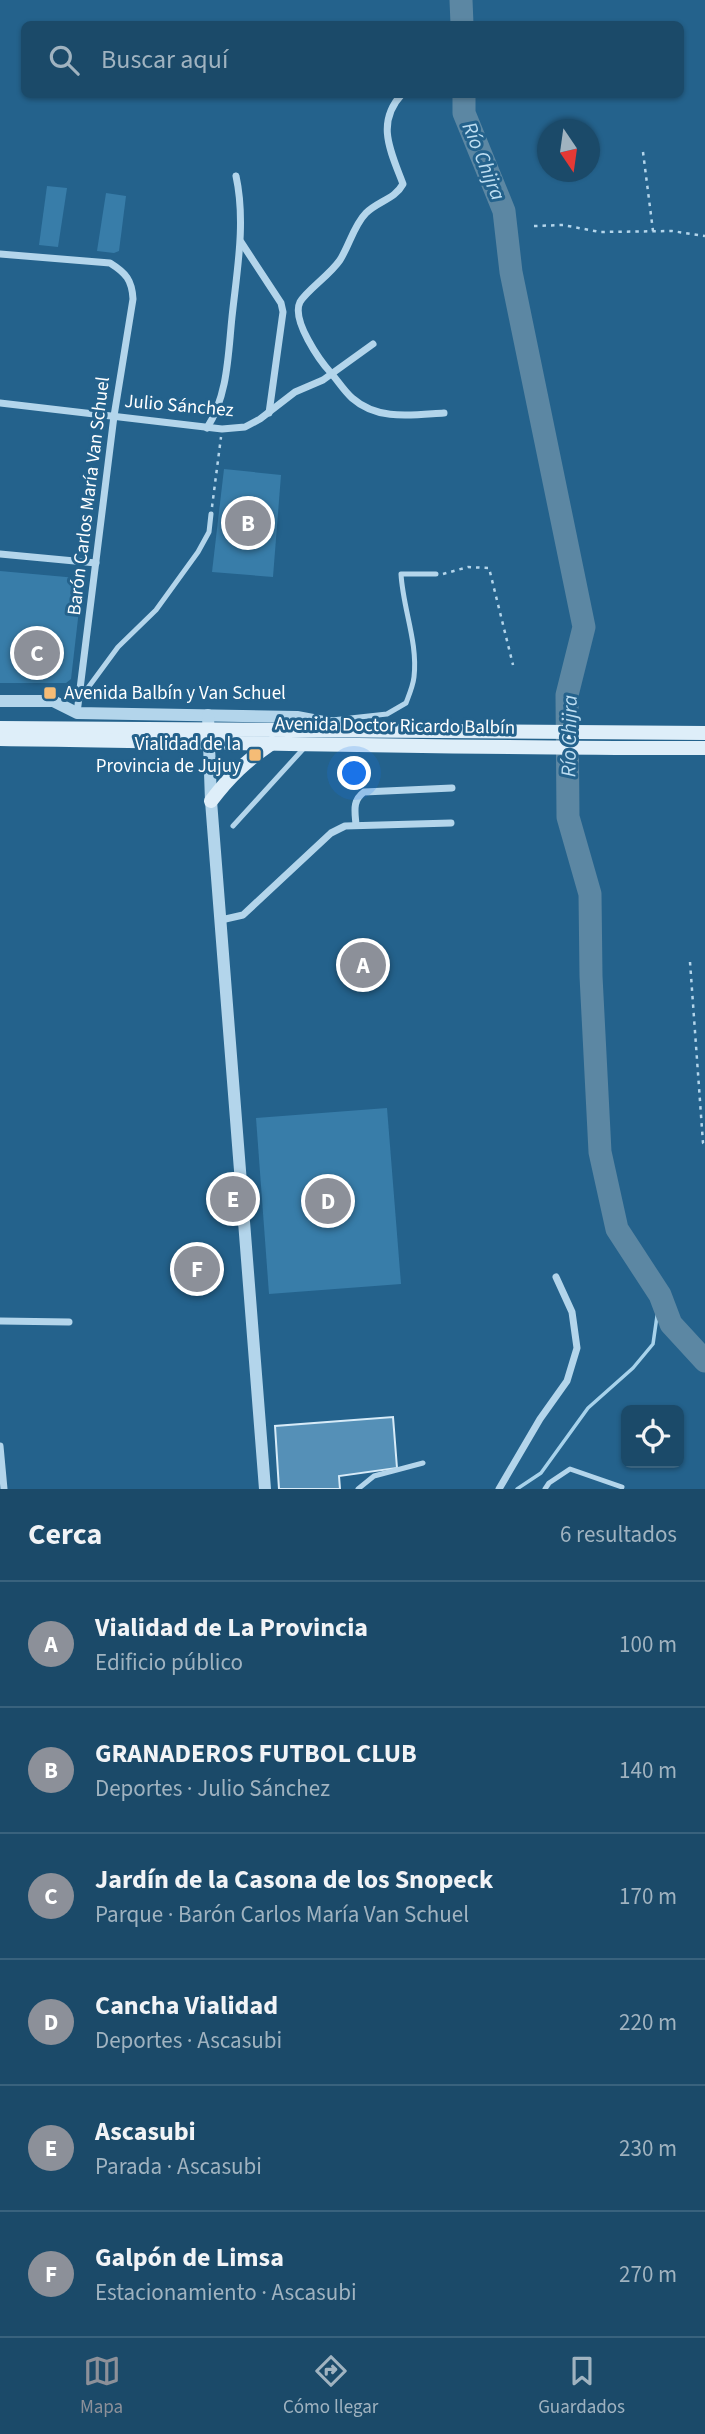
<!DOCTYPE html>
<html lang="es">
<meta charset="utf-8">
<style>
:root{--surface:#1b4a69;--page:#24516f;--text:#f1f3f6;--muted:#a0b3c0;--line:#39627d;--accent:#8c9099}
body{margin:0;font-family:"Source Sans 3",sans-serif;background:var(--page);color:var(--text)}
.controls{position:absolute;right:21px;bottom:21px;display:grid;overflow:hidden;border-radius:10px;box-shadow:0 2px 5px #0004}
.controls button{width:63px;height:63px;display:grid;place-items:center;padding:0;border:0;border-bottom:2px solid var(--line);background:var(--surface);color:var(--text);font:35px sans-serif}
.compass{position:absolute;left:537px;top:119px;width:63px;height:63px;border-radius:50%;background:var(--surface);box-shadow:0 2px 5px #0004;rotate:167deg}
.you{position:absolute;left:355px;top:774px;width:24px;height:24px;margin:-18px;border:5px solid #fff;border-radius:50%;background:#1a73e8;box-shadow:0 0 0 10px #1a73e833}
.badge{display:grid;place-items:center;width:46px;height:46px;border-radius:50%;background:var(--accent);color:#fff;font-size:23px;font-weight:700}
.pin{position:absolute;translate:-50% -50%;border:4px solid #fff;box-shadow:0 2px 7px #0006}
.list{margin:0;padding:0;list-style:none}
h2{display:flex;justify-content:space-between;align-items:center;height:91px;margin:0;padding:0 28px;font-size:30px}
h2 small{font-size:23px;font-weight:400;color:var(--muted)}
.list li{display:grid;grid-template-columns:46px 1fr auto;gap:21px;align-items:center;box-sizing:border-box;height:126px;padding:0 28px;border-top:2px solid var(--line)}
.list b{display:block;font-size:26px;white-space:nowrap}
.list p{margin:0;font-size:23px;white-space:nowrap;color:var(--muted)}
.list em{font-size:23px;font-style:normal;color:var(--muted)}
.icon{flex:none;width:38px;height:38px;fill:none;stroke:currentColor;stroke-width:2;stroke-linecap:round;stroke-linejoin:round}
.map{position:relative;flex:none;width:705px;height:1489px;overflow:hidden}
.search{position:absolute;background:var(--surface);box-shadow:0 2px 5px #0004;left:21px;right:21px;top:21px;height:77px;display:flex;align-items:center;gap:18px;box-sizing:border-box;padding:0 24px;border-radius:10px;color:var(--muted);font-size:26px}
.sheet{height:847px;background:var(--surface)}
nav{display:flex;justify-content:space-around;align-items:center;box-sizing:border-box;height:98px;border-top:2px solid var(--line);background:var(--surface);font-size:19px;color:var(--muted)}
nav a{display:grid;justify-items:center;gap:4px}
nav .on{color:var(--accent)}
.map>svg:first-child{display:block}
.green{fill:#387da9}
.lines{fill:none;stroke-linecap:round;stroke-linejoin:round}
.stream{stroke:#a7d2eb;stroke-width:3.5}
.river{stroke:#5c87a3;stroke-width:23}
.building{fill:#5590b7;stroke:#d7ebf8;stroke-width:2}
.path{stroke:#b3d5eb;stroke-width:2.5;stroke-dasharray:3.5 5;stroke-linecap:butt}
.service{stroke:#b3d5eb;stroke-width:5}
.minor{stroke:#b3d5eb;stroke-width:7}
.tertiary{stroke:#b3d5eb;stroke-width:12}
.secondary{stroke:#deeef9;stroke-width:14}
.poi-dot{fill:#f5bc76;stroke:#24628c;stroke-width:2.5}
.labels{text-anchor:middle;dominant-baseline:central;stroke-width:6;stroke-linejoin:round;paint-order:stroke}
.street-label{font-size:19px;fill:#fff;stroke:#24628c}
.poi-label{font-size:19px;fill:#fff;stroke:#24628c;text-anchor:start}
.water-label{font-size:21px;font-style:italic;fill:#bedef2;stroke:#24628c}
</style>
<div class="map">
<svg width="705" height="1489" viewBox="0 0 705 1489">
<rect width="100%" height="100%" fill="#24628c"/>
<!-- green -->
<g class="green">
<path d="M47,186L67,188L58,247L39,245Z"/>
<path d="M106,193L126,196L119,251L114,253L97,251Z"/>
<path d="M224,469L281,475L273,577L212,572Z"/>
<path d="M0,571L77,578L82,584L71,679L66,683H0Z"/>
<path d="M387,1108L401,1284L269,1294L256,1118Z"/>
</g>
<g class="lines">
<!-- stream -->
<path class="stream" d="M517,1489L541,1473L588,1408L633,1368L653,1344L660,1295"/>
<!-- river -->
<g class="river">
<path d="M461,0L462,24"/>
<path d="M464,94V113L504,211L511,272L584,627L567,695L568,817L590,894L591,976L600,1152L617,1229L660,1295L671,1324L705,1361"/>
</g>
</g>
<!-- building -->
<path class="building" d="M393,1417L397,1468L339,1476L340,1489H279L275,1426Z"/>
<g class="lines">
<!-- path -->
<g class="path">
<path d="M643,152L653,231"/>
<path d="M534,226L563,225L600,232L672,231L705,236"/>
<path d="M212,507L221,437"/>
<path d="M443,574L468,567L489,568L513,665"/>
<path d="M690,962L703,1143L705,1144"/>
</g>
<!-- service -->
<g class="service">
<path d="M79,700L118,647L156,610L198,552L209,532L211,514"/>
<path d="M332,720L387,714L406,703C409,695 413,686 414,677C418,642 403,609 401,574H436"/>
<path d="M233,826L305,747"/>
<path d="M358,1489L374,1476L423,1463"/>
<path d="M545,1489L549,1483L570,1469L622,1487"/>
</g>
<!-- minor -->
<g class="minor">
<path d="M402,94C375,123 391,152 403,184C395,199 378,201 366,213C354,225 349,246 340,260C330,275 307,290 300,302C291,320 320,361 331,373C338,381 344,391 352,398C378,421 412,415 444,413"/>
<path d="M241,242L281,303L283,312L269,413"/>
<path d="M0,254L110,263C126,273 132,280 133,299L114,416L77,713"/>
<path d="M0,403L222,429L245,427L260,419L295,392L323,380L373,344"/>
<path d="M207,428C228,395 228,355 232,317C237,270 246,222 236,176"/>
<path d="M0,554L96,563"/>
<path d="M356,825C355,811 352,801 364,792L452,788"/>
<path d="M221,920L243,915L331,833L345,826L451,823"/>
<path d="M0,1321L69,1322"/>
<path d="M0,1446L4,1489"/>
<path d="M499,1489L540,1419L567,1381L577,1348L572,1312L556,1277"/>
</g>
<!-- tertiary -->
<g class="tertiary">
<path d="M0,701H53L77,713L297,717L334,724L346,730"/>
<path d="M208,715L211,801L265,1489"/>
</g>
<!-- secondary -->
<g class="secondary">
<path d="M0,728L705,733"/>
<path d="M0,739C235,742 470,749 705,748"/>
<path d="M211,801C230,776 246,761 272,743"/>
</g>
</g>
<!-- markers -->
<g class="poi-dot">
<rect x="43" y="686" width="14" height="14" rx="3.5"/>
<rect x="248" y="748" width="14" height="14" rx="3.5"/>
</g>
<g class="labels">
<!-- street labels -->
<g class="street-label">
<text transform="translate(179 406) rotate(5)">Julio Sánchez</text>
<text transform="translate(89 496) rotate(-83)">Barón Carlos María Van Schuel</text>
<text transform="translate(395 726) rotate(1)">Avenida Doctor Ricardo Balbín</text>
</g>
<!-- poi labels -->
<g class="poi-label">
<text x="64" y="693">Avenida Balbín y Van Schuel</text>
<text x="241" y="744" text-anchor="end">Vialidad de la<tspan x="241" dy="22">Provincia de Jujuy</tspan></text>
</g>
<!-- water labels -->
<g class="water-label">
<text transform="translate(484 161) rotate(68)">Río Chijra</text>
<text transform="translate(569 736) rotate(-89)">Río Chijra</text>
</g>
</g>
</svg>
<div class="controls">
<button><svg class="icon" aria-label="locate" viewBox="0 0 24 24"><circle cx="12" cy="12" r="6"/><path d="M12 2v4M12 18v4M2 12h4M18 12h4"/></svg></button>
</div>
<svg class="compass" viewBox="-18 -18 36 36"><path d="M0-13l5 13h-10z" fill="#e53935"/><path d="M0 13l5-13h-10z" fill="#a0b3c0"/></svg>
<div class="you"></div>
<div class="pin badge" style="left:363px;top:965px">A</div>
<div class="pin badge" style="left:248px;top:523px">B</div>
<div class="pin badge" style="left:37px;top:653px">C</div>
<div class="pin badge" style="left:328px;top:1201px">D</div>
<div class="pin badge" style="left:233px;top:1199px">E</div>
<div class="pin badge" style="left:197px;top:1269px">F</div>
<div class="search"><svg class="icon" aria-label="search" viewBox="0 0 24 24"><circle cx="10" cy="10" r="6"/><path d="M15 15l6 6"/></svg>Buscar aquí</div>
</div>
<section class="sheet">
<h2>Cerca<small>6 resultados</small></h2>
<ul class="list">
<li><span class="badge">A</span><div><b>Vialidad de La Provincia</b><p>Edificio público</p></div><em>100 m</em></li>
<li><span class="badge">B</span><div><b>GRANADEROS FUTBOL CLUB</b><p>Deportes · Julio Sánchez</p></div><em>140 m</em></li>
<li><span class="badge">C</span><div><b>Jardín de la Casona de los Snopeck</b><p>Parque · Barón Carlos María Van Schuel</p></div><em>170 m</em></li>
<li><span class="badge">D</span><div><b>Cancha Vialidad</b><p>Deportes · Ascasubi</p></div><em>220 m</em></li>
<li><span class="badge">E</span><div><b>Ascasubi</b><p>Parada · Ascasubi</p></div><em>230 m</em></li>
<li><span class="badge">F</span><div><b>Galpón de Limsa</b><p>Estacionamiento · Ascasubi</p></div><em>270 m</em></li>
</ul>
</section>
<nav>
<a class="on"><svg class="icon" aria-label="map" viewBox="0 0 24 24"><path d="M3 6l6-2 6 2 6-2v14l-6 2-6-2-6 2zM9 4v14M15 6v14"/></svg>Mapa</a>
<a><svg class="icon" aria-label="directions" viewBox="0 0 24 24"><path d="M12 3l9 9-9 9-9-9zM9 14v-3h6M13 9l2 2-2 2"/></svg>Cómo llegar</a>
<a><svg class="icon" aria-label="saved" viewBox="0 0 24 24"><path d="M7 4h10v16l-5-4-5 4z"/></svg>Guardados</a>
</nav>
